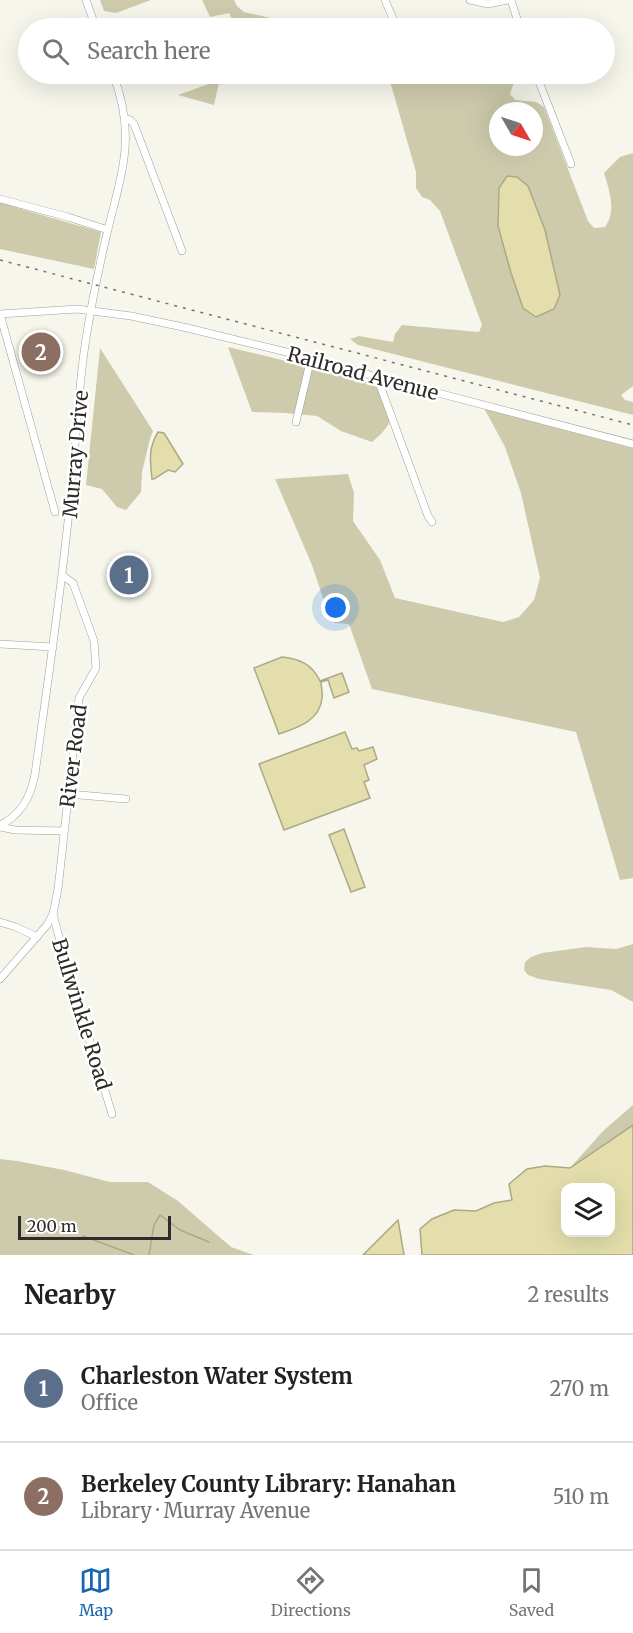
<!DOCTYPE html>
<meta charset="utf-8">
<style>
:root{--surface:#fff;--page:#f6f6f6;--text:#202124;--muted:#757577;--line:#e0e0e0;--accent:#1766b4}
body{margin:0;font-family:Merriweather,serif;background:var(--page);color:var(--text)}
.controls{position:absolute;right:18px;bottom:18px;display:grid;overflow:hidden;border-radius:12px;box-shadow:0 6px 24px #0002}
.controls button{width:54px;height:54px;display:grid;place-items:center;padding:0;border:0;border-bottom:2px solid var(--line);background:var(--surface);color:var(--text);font:30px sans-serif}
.compass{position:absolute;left:489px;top:102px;width:54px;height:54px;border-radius:50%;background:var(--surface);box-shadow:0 6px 24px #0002;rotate:129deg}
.scale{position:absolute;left:18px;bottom:15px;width:153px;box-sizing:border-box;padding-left:6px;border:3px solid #2d2c29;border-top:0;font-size:16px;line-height:21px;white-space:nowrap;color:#2d2c29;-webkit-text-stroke:4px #fff;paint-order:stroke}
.you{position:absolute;left:336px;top:608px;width:21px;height:21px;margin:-15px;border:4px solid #fff;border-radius:50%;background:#1a73e8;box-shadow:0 0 0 9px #1a73e833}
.badge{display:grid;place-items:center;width:39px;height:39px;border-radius:50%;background:var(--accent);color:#fff;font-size:20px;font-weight:700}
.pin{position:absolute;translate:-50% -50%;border:3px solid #fff;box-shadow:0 2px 6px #0006}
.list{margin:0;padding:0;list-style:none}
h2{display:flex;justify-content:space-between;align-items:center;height:78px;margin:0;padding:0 24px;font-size:26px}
h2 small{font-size:20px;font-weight:400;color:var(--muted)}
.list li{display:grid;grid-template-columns:39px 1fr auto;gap:18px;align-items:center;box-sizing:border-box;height:108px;padding:0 24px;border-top:2px solid var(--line)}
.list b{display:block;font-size:22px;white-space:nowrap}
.list p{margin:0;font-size:20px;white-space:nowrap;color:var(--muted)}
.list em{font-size:20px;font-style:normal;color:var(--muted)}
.icon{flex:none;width:33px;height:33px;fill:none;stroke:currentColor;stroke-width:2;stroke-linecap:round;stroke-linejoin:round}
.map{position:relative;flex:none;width:633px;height:1255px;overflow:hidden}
.search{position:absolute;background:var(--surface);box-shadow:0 6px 24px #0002;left:18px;right:18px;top:18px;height:66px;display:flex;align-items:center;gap:15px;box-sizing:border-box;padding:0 21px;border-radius:33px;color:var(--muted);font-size:22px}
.sheet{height:294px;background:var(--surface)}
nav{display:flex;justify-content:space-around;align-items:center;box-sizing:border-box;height:84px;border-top:2px solid var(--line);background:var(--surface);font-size:16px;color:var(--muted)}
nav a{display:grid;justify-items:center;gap:3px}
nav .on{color:var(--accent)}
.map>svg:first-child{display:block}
.green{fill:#cecbad;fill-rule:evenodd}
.water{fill:#e3deab;stroke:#aca984;stroke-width:1.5;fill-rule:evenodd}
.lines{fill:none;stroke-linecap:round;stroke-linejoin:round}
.stream{stroke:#aca984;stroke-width:1.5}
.minor-casing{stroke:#a0a097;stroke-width:8}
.minor{stroke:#fff;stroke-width:7}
.rail{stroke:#74736e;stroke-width:1.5;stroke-dasharray:3 6;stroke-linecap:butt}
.labels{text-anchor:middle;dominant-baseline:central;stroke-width:5;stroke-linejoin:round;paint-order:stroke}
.street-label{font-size:20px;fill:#2d2c29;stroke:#fff}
</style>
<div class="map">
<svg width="633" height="1255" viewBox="0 0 633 1255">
<rect width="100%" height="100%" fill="#f7f6ec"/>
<!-- green -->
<g class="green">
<path d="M100,0H151L116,13L104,11Z"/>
<path d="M202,0H234L237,6L244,12L317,28H262L241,24L237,28H233L235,25L229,13L210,17Z"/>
<path d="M218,74H221L214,105L178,95L214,82Z"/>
<path d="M388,74H505L516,76L510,94L515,100L536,102L544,107L588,221L594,228L605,227C617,211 609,190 604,173L620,157L633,153V386L621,395L625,400L633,402V415L358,345L350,339L359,336L393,342L395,334L402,325L479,332L482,325L440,211L430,200L422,197L416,188V172ZM498,111H534V147H498Z"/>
<path d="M0,203L101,232L94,269L0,249Z"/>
<path d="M228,347L374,382L377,385L390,421C386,430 380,435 372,442L341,431L317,416L285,413L252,412Z"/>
<path d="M100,348L153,431L150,439L142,472L141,492L126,510L117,507L102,489L86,485Z"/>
<path d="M484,408L633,448V878L620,880L576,732L372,689L349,624L335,623L330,619L312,565L275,479L348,474L354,493L353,521L380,560L395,598L503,622L519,617L534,600L540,578L521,493L505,447Z"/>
<path d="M633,944V1002L611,990L539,979L528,975L524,970L525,962L531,957L542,953L586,947L616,949Z"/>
<path d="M633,1105V1125L570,1168L603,1131Z"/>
<path d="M0,1159L17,1161L64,1170L110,1182H148L178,1201L231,1247L254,1255H0Z"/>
</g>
<!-- water -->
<g class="water">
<path d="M507,176L517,177L528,186L545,230L560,295L554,309L536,317L523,308L511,273L498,226L499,188Z"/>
<path d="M158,432L164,433L183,464L175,472L168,470L154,479H152C150,460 148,449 158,432Z"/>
<path d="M282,657C300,659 312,664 320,681L342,673L349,692L334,698L328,680L321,682C321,687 323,693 322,698C320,721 297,728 279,734L254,668Z"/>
<path d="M345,732L352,749L357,748L359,751L373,747L377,759L364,765L369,780L364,782L370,798L284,830L259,764Z"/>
<path d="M344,829L365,887L351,892L329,835Z"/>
<path d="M633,1125V1255H422L420,1229L432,1219L454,1210L476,1211L494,1203L512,1200L509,1184L527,1169L545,1166L570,1168ZM566,1188H610V1232H566Z"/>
<path d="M398,1220L404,1255H363Z"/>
</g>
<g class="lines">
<!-- stream -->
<g class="stream">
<path d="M83,1236L134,1255"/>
<path d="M149,1255L154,1225L160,1215L180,1230L209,1242"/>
</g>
<!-- minor casing -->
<g class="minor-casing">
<g id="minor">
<path d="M86,0L96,28"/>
<path d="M385,0L394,21L408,28"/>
<path d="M470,0L488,4L507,0"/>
<path d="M511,0L520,28"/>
<path d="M536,74L571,164"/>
<path d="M125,118L130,120L134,124L182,251"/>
<path d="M0,199L68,217L108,230"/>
<path d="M0,314L77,309L131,316L183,327L311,358L377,377L633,444"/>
<path d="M0,314L55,512"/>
<path d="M377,377L428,516L432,522"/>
<path d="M296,422L311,358"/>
<path d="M0,644L53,647"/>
<path d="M68,794L126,799"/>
<path d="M0,825C22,815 31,796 35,774C47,687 60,600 69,512C75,457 77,400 85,345C91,306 99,267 108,229C123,169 136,134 113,74"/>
<path d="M0,827L15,830L64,831"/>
<path d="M53,914L65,960L112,1114"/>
<path d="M0,922L16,927L37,937"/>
<path d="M0,979L47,925L53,914L58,889L79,698L96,668L94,641L73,583L63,576"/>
</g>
</g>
<!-- minor -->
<use href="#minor" class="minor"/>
<!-- rail -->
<path class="rail" d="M0,260L633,425"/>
</g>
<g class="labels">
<!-- street labels -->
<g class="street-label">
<text transform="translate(363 373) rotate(15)">Railroad Avenue</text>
<text transform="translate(75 454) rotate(-85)">Murray Drive</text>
<text transform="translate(73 756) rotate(-83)">River Road</text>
<text transform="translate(82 1014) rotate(73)">Bullwinkle Road</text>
</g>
</g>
</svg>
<div class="controls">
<button><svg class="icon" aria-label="layers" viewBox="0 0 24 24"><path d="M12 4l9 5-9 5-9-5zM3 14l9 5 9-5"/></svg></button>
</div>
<svg class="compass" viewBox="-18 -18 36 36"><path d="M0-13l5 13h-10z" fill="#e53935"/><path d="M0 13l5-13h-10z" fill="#757577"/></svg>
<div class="scale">200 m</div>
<div class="you"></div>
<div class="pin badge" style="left:129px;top:575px;background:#5c6f8a">1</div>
<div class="pin badge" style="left:41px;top:352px;background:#8d6e63">2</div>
<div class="search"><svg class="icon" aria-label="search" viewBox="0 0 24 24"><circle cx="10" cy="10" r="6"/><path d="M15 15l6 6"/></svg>Search here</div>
</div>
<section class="sheet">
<h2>Nearby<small>2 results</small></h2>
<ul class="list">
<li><span class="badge" style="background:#5c6f8a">1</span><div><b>Charleston Water System</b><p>Office</p></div><em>270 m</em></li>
<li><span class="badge" style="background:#8d6e63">2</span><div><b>Berkeley County Library: Hanahan</b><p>Library · Murray Avenue</p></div><em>510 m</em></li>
</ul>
</section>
<nav>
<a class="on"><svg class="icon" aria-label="map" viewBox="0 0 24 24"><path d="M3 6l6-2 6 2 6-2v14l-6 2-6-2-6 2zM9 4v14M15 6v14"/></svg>Map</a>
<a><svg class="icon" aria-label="directions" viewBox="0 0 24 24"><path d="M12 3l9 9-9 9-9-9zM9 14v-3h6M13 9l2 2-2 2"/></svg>Directions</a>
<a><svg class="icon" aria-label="saved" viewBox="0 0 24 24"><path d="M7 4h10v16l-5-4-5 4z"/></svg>Saved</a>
</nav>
